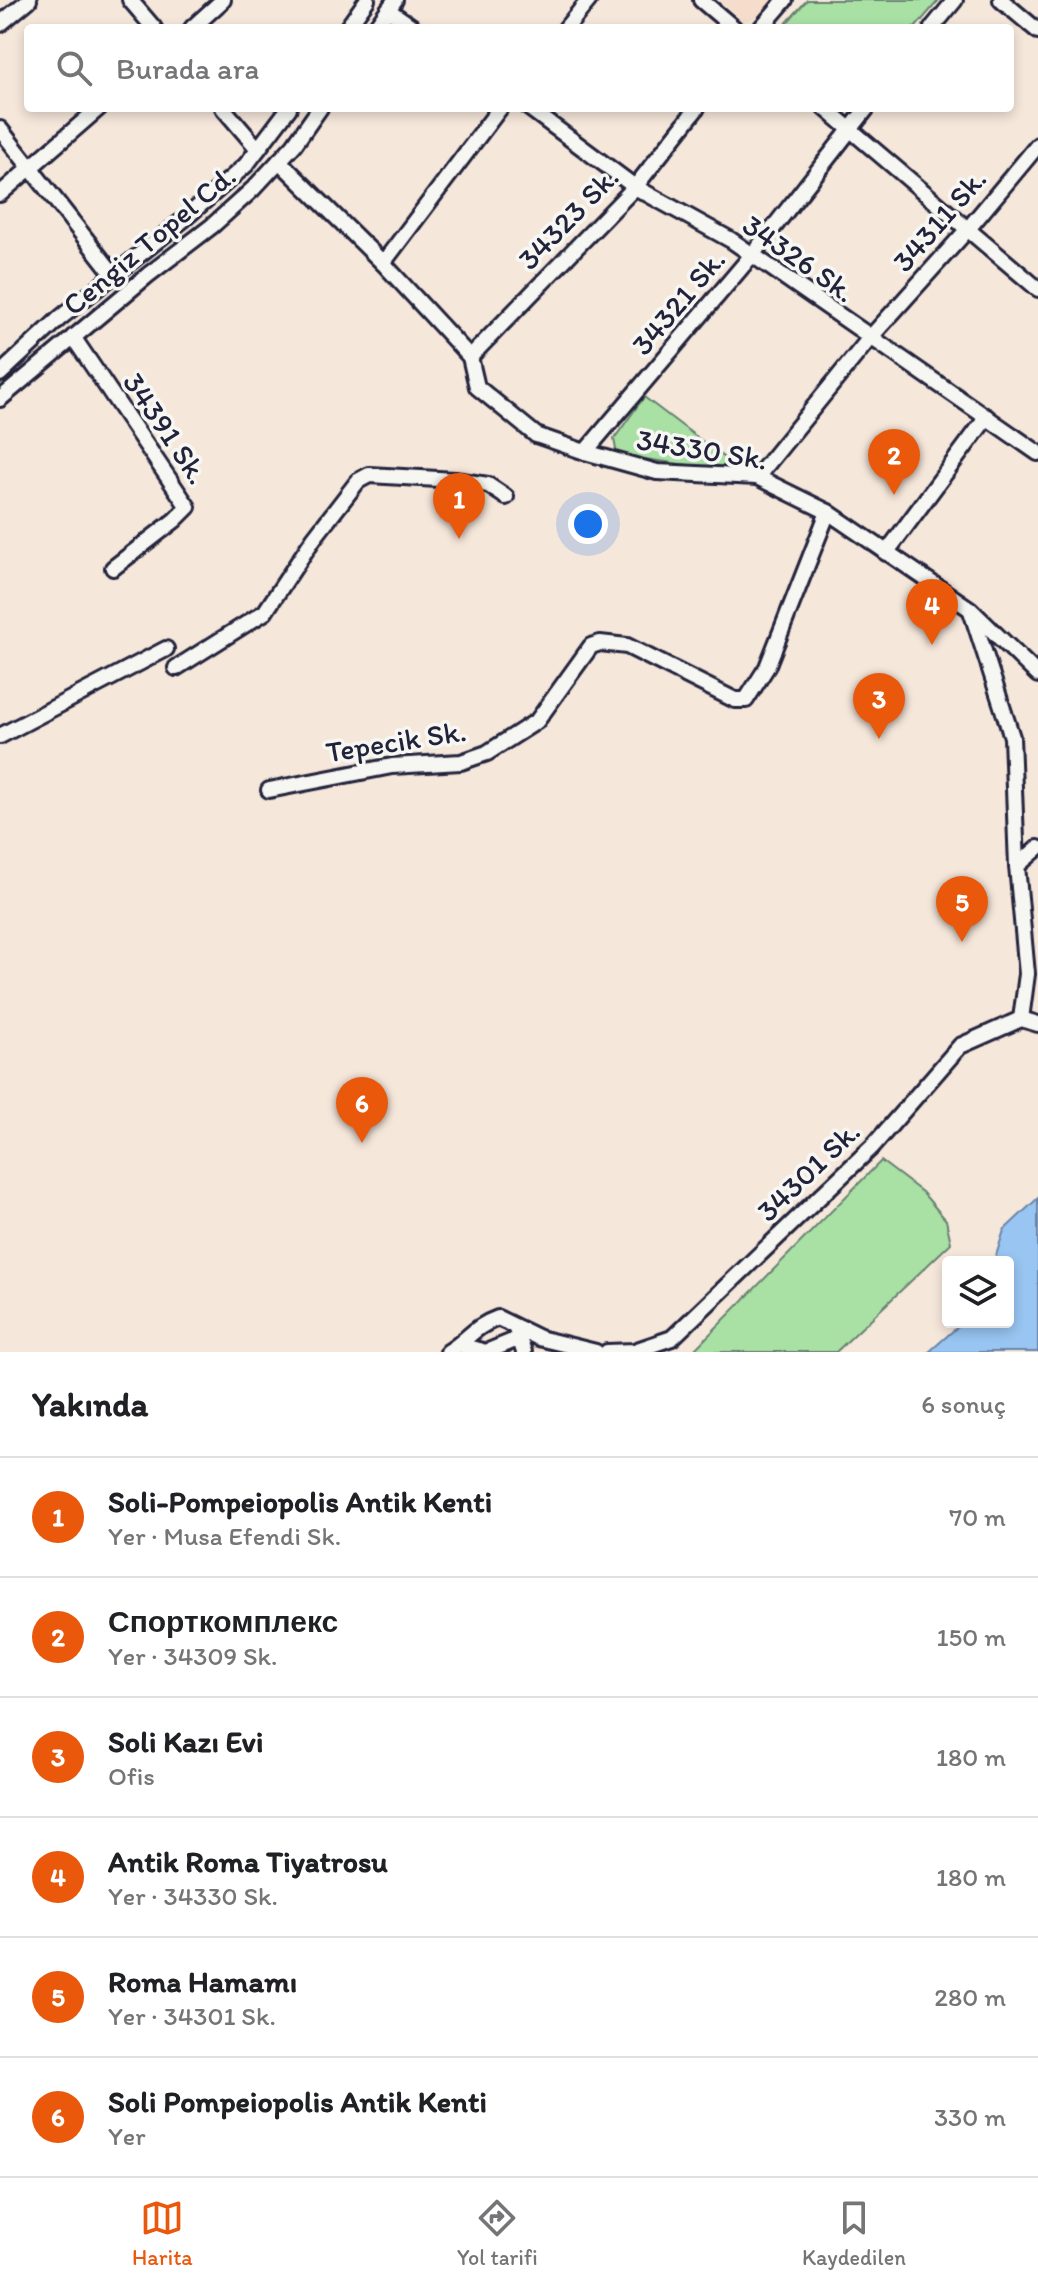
<!DOCTYPE html>
<html lang="tr">
<meta charset="utf-8">
<style>
:root{--surface:#fff;--page:#f2f2f2;--text:#202124;--muted:#757577;--line:#e0e0e0;--accent:#ea580c}
body{margin:0;font-family:Itim,sans-serif;background:var(--page);color:var(--text)}
.controls{position:absolute;right:24px;bottom:24px;display:grid;overflow:hidden;border-radius:8px;box-shadow:0 4px 12px #0003}
.controls button{width:72px;height:72px;display:grid;place-items:center;padding:0;border:0;border-bottom:2px solid var(--line);background:var(--surface);color:var(--text);font:40px sans-serif}
.you{position:absolute;left:588px;top:524px;width:28px;height:28px;margin:-20px;border:6px solid #fff;border-radius:50%;background:#1a73e8;box-shadow:0 0 0 12px #1a73e833}
.badge{display:grid;place-items:center;width:52px;height:52px;border-radius:50%;background:var(--accent);color:#fff;font-size:26px;font-weight:700}
.pin{position:absolute;translate:-50% -66px;filter:drop-shadow(0 2px 4px #0008)}
.pin::after{content:'';position:absolute;top:42px;width:28px;height:24px;background:inherit;clip-path:polygon(0 0,100% 0,50% 100%)}
.list{margin:0;padding:0;list-style:none}
h2{display:flex;justify-content:space-between;align-items:center;height:104px;margin:0;padding:0 32px;font-size:34px}
h2 small{font-size:26px;font-weight:400;color:var(--muted)}
.list li{display:grid;grid-template-columns:52px 1fr auto;gap:24px;align-items:center;box-sizing:border-box;height:120px;padding:0 32px;border-top:2px solid var(--line)}
.list b{display:block;font-size:30px;white-space:nowrap}
.list p{margin:0;font-size:26px;white-space:nowrap;color:var(--muted)}
.list em{font-size:26px;font-style:normal;color:var(--muted)}
.icon{flex:none;width:44px;height:44px;fill:none;stroke:currentColor;stroke-width:2;stroke-linecap:round;stroke-linejoin:round}
.map{position:relative;flex:none;width:1038px;height:1352px;overflow:hidden}
.search{position:absolute;background:var(--surface);box-shadow:0 4px 12px #0003;left:24px;right:24px;top:24px;height:88px;display:flex;align-items:center;gap:20px;box-sizing:border-box;padding:0 28px;border-radius:8px;color:var(--muted);font-size:30px}
.sheet{height:824px;background:var(--surface)}
nav{display:flex;justify-content:space-around;align-items:center;box-sizing:border-box;height:112px;border-top:2px solid var(--line);background:var(--surface);font-size:22px;color:var(--muted)}
nav a{display:grid;justify-items:center;gap:4px}
nav .on{color:var(--accent)}
.map>svg:first-child{display:block}
.built{fill:#f6dccb}
.green{fill:#a9e0a4;stroke:#668170;stroke-width:2}
.water{fill:#98c5f2;stroke:#6984a9;stroke-width:2}
.lines{fill:none;stroke-linecap:round;stroke-linejoin:round}
.minor-casing{stroke:#22223b;stroke-width:20}
.minor{stroke:#f6f6f2;stroke-width:14}
.labels{text-anchor:middle;dominant-baseline:central;stroke-width:7;stroke-linejoin:round;paint-order:stroke}
.street-label{font-size:30px;fill:#22223b;stroke:#f6f6f2}
</style>
<div class="map">
<svg width="1038" height="1352" viewBox="0 0 1038 1352">
<rect width="100%" height="100%" fill="#f6e7db"/>
<filter id="ink" filterUnits="userSpaceOnUse"><feTurbulence type="fractalNoise" baseFrequency=".0125" numOctaves="2"/><feDisplacementMap in="SourceGraphic" scale="16" xChannelSelector="R" yChannelSelector="G"/><feConvolveMatrix kernelMatrix="1 2 1 2 8 2 1 2 1" color-interpolation-filters="sRGB"/></filter>
<g filter="url(#ink)">
<!-- built -->
<path class="built" d="M719,0H776L760,16L743,21Z"/>
<!-- green -->
<g class="green">
<path d="M807,0H939L915,28H782Z"/>
<path d="M644,397L744,473L617,455L614,439Z"/>
<path d="M881,1161L922,1192L946,1220L951,1243L836,1352H692Z"/>
</g>
<!-- water -->
<path class="water" d="M1038,1198V1352H929L963,1322H1008V1262H994L1004,1230Z"/>
<g class="lines">
<!-- minor casing -->
<g class="minor-casing">
<g id="minor">
<path d="M130,0L154,28"/>
<path d="M701,0L734,28"/>
<path d="M1001,0L1038,31"/>
<path d="M388,10L414,28"/>
<path d="M0,24L29,0"/>
<path d="M192,28L223,0"/>
<path d="M347,28L367,0"/>
<path d="M375,28L395,0"/>
<path d="M566,28L589,0"/>
<path d="M761,28L785,0"/>
<path d="M932,28L955,0"/>
<path d="M223,108L258,149"/>
<path d="M529,108L635,187L731,240L1038,453"/>
<path d="M825,108L1038,289"/>
<path d="M0,129L114,275"/>
<path d="M279,161L383,263L470,357L477,387L536,435L585,452L657,472L757,477L828,512L970,609L1038,675"/>
<path d="M0,194L99,108"/>
<path d="M383,263L500,108"/>
<path d="M73,337L188,507L175,520L113,568"/>
<path d="M470,357L635,187L697,108"/>
<path d="M0,374L60,318L183,220L246,165L289,108"/>
<path d="M0,399L148,275L212,226L253,189L294,145L320,108"/>
<path d="M585,452L752,255L867,108"/>
<path d="M757,477L869,339L968,229L1038,145"/>
<path d="M886,553L987,417"/>
<path d="M971,611L1012,737L1017,866L1027,974L1021,1019"/>
<path d="M176,668L265,612L314,538L358,481L369,475L455,480L488,485L506,497"/>
<path d="M0,736L166,649"/>
<path d="M269,790L392,766L461,762L487,753L537,721L591,646L600,643L627,646L735,700H746L767,667L828,512"/>
<path d="M1017,866L1038,848"/>
<path d="M516,1329L524,1352"/>
<path d="M459,1345L486,1352L520,1338"/>
<path d="M448,1352C469,1339 473,1327 498,1318L539,1338L596,1352"/>
<path d="M607,1352L634,1351L672,1338L872,1147L960,1046L1021,1019L1038,1024"/>
</g>
</g>
<!-- minor -->
<use href="#minor" class="minor"/>
</g>
</g>
<g class="labels">
<!-- street labels -->
<g class="street-label">
<text transform="translate(568 218) rotate(-46)">34323 Sk.</text>
<text transform="translate(939 220) rotate(-49)">34311 Sk.</text>
<text transform="translate(149 240) rotate(-40)">Cengiz Topel Cd.</text>
<text transform="translate(799 258) rotate(35)">34326 Sk.</text>
<text transform="translate(678 302) rotate(-50)">34321 Sk.</text>
<text transform="translate(166 428) rotate(56)">34391 Sk.</text>
<text transform="translate(702 449) rotate(9)">34330 Sk.</text>
<text transform="translate(396 741) rotate(-9)">Tepecik Sk.</text>
<text transform="translate(808 1171) rotate(-44)">34301 Sk.</text>
</g>
</g>
</svg>
<div class="controls">
<button><svg class="icon" aria-label="layers" viewBox="0 0 24 24"><path d="M12 4l9 5-9 5-9-5zM3 14l9 5 9-5"/></svg></button>
</div>
<div class="you"></div>
<div class="pin badge" style="left:459px;top:539px">1</div>
<div class="pin badge" style="left:894px;top:495px">2</div>
<div class="pin badge" style="left:879px;top:739px">3</div>
<div class="pin badge" style="left:932px;top:645px">4</div>
<div class="pin badge" style="left:962px;top:942px">5</div>
<div class="pin badge" style="left:362px;top:1143px">6</div>
<div class="search"><svg class="icon" aria-label="search" viewBox="0 0 24 24"><circle cx="10" cy="10" r="6"/><path d="M15 15l6 6"/></svg>Burada ara</div>
</div>
<section class="sheet">
<h2>Yakında<small>6 sonuç</small></h2>
<ul class="list">
<li><span class="badge">1</span><div><b>Soli-Pompeiopolis Antik Kenti</b><p>Yer · Musa Efendi Sk.</p></div><em>70 m</em></li>
<li><span class="badge">2</span><div><b>Спорткомплекс</b><p>Yer · 34309 Sk.</p></div><em>150 m</em></li>
<li><span class="badge">3</span><div><b>Soli Kazı Evi</b><p>Ofis</p></div><em>180 m</em></li>
<li><span class="badge">4</span><div><b>Antik Roma Tiyatrosu</b><p>Yer · 34330 Sk.</p></div><em>180 m</em></li>
<li><span class="badge">5</span><div><b>Roma Hamamı</b><p>Yer · 34301 Sk.</p></div><em>280 m</em></li>
<li><span class="badge">6</span><div><b>Soli Pompeiopolis Antik Kenti</b><p>Yer</p></div><em>330 m</em></li>
</ul>
</section>
<nav>
<a class="on"><svg class="icon" aria-label="map" viewBox="0 0 24 24"><path d="M3 6l6-2 6 2 6-2v14l-6 2-6-2-6 2zM9 4v14M15 6v14"/></svg>Harita</a>
<a><svg class="icon" aria-label="directions" viewBox="0 0 24 24"><path d="M12 3l9 9-9 9-9-9zM9 14v-3h6M13 9l2 2-2 2"/></svg>Yol tarifi</a>
<a><svg class="icon" aria-label="saved" viewBox="0 0 24 24"><path d="M7 4h10v16l-5-4-5 4z"/></svg>Kaydedilen</a>
</nav>
